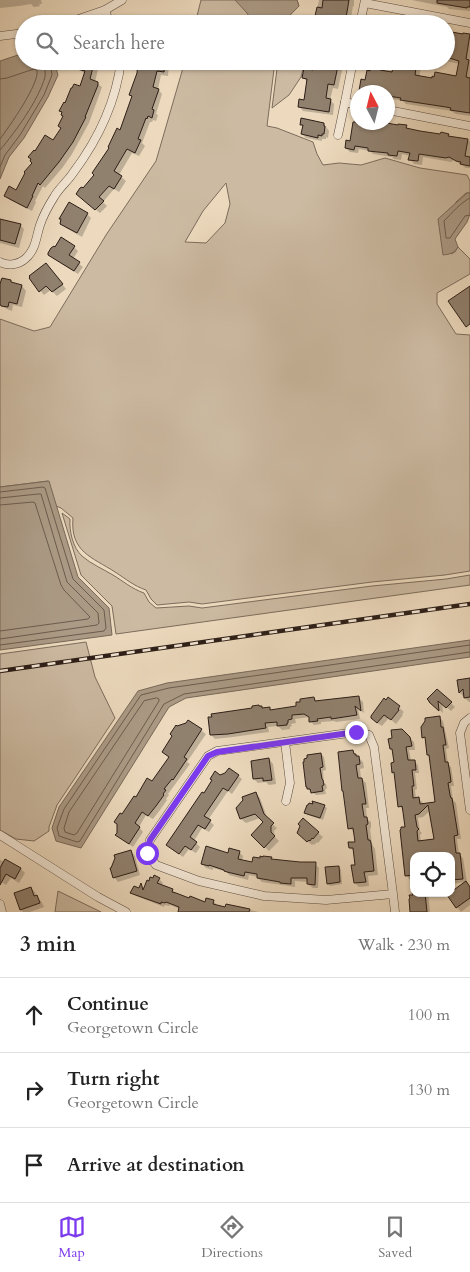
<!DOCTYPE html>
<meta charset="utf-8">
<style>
:root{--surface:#fff;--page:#f2f2f2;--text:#222;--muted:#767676;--line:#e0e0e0;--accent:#7c3aed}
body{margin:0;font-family:Cardo,serif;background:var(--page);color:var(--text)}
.controls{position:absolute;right:15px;bottom:15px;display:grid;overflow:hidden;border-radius:10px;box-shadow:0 1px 4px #0004}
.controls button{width:45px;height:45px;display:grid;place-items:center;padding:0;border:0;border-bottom:1px solid var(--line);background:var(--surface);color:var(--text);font:25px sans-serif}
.compass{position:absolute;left:350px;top:85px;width:45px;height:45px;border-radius:50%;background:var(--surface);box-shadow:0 1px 4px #0004;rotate:353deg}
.stop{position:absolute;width:15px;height:15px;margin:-11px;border:4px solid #7c3aed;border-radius:50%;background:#fff}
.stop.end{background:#7c3aed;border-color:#fff;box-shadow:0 1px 5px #0008}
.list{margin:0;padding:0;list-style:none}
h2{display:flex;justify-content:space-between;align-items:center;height:65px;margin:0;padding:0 20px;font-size:21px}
h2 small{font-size:16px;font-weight:400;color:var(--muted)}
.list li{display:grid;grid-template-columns:32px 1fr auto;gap:15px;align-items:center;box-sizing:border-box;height:75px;padding:0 20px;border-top:1px solid var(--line)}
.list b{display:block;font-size:19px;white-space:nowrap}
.list p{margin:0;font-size:16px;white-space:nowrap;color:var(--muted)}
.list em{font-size:16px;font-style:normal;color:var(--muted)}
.icon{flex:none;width:28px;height:28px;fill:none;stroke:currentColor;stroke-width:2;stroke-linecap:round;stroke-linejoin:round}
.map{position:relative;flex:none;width:470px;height:912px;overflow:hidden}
.search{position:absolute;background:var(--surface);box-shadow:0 1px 4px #0004;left:15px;right:15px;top:15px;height:55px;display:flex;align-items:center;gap:12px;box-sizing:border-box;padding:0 18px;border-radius:28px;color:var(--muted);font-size:19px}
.sheet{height:290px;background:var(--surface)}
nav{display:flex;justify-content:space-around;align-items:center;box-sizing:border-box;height:70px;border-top:1px solid var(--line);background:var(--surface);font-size:14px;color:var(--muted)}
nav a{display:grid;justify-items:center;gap:2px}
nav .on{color:var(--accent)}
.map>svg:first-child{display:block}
.green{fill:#ccbaa2;stroke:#7c6c5c;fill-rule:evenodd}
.water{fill:#ab9a85;stroke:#786859}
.shadow{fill:#0003;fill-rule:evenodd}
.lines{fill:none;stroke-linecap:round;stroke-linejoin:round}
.shore{stroke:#6c5c4e;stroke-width:1}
.building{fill:#90806e;stroke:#2c1e17;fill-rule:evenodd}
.street-casing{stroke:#5c4d41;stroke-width:9}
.street{stroke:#f3e7d5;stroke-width:8}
.rail-casing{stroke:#2c1e17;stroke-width:4.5}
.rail{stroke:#f3e7d5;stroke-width:2.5;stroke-dasharray:8;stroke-linecap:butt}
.route{stroke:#7c3aed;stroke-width:6}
</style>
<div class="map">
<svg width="470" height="912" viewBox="0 0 470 912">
<rect width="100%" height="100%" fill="#eddabe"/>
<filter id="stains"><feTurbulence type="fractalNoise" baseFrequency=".004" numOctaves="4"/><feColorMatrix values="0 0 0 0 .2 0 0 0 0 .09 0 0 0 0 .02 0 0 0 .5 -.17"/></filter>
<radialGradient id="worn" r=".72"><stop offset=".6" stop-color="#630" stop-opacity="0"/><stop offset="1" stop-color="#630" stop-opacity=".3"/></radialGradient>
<!-- green -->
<g class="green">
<path d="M201,0H297L299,6L286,19L285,24H195Z"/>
<path d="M185,61H275L267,126L277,128L313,142L317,154L323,165L339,163L361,165L385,158L420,168L467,175L470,181V193H466L456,202L451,254L455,252L458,247L470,259V274L437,293V304L456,334L470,335V571L445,575L372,582L202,604L189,602L157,605L151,599L146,590C134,586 126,579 115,572C92,557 70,552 73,518L61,508L56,506L48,481L0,487V319L34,331L50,327L106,235L156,161ZM226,183L230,204L225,223L206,243L185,242L203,211Z"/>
<path d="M278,61H305L301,77L289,95L272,108Z"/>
<path d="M62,513L70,519C69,531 73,548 82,556C91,564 103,569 113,575C123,581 132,589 144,593L149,602L156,608L189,606L202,608L372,586L446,579L470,575V585L116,634L112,606L81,575Z"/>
<path d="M86,642L95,677L115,718L57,805L49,827V831L34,841L16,839L0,830V654Z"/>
<path d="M58,891L101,912H55Z"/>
</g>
<!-- water -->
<g class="water">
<path d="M235,0H297L299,6C281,25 281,24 256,24L253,23L247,13Z"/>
<path d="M24,53V61H54L58,75L48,97L24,138L9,157L0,179V61Z"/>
<path d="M467,193H470V214L467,222L455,239L458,247C454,253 451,254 443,255L438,219Z"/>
<path d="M49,481L78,577L109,608L112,635L0,650V487Z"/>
<path d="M470,640V657L186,698L169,707L81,848L56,841L52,828L59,807L138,691L167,683Z"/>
</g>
<!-- shadow -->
<g class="shadow">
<path d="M0,0H41L42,4H39L40,6L34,7L31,4L19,6L0,8Z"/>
<path d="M319,0H354V6H353L350,24H314Z"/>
<path d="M412,0H470V11L449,9L447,7Z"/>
<path d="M377,18L384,19L386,21L397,24L398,22L406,24H373L374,20H376Z"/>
<path d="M158,19L162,24H140V21Z"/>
<path d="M446,32L470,36V116L456,114L451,111L406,104L403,101L388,98V92H363L360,90L381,63L386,67L385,72L393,73L395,61H440L439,66L422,63L419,77L433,79L457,77L460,64L446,61Z"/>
<path d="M78,61H100L95,82L102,87L101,90L89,123L72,154L63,167L45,188L43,186L35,201L36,202L32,211L10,200L6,196L17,192L62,128L85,74L79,69L81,62Z"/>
<path d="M139,61H167L169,64L168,76L161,75L158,89L162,94L156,114L158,115L156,121L153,120L152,122H150L142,143L145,146L139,156L132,153L119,175L126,181L119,192L114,189L103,202L107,206L100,213L81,198L83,190L96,175L121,131L133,97L131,95L138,73Z"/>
<path d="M306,61H341L340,63L343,66L338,89L333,88L330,100L334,104L333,115L303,111L299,106L305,101L308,82L303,78Z"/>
<path d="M355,117L358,118V122L406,126L409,130L419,132L448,135L451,137L470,141V168H466L454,160L451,162L423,157L422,165L414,164L410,159V156L402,154L401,160L394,159L392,157L373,154L370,151L359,149L358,153L350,152L346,148L351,142Z"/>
<path d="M301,124H324L329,131L328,138L326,137V139H322V141L306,138L302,134L304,127Z"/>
<path d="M87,214L91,218L82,237L66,228L61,223Z"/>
<path d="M0,221L20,225L24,229L19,248L0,243Z"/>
<path d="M74,247L78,251L73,259L83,267L78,274L54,259L50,255Z"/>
<path d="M0,279L11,282L13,284L22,286L26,291L22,307L13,305L12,311L7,309L0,305Z"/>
<path d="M30,279L59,280L66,289L57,296L51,290L44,295Z"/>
<path d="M470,679V702H469L460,693L459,681Z"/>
<path d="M314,698L317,702L359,698L363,702L364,713L358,708L360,719L336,722L334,721L321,722V724L314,725L310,721V717L295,719L296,723L291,724L292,726L290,727V729L282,730L278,726L268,727L269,732L233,737L215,739L211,735L261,707L263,709L269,708L272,711L298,707Z"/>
<path d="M389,699L404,712L402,714L403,715L396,724L389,718L382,726L377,723Z"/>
<path d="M429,699L451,703L455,707L451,711L442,703L443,713L430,702Z"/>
<path d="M440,718L443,721L449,748L446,749L448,764L451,767L454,786H451L453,800L456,803L461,839H457L459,854L463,858L467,882L451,884V856H414V893H428L430,912H432H413L414,896L412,879L410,880L407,876L401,831L406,828L404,810L399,806L395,773L394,772L395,763L394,751L391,748L402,730L414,742L415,750H409L411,761H414L418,765L419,773H415L417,789L415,790L416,799H419L423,803V805L436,803L431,757L428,754L426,740L424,737ZM431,810L435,840L421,842L420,835L422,833L420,831L418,818L423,817Z"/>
<path d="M189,722L206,734L187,762L190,764L168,794L169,795L166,799L167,800L160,810L153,819L146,815L139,827L143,832L133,847L121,839L122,816L136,799L153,783L170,757Z"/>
<path d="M353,752L363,762L364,768L360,769L361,778L366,783L369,808H366L367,819L371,822V828L370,829L372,844L375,849L378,875L368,876L369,886L359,887L355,883L357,866L355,852L350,848L356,843L354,833L350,828Z"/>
<path d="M321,754L324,757L326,770L323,771L324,783L326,784L327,788L325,790L326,794L316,795L308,789Z"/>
<path d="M269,759L273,764L276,784L269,785L266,782L258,783L254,779Z"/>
<path d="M220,776H238L242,779L232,794L228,791L208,820L214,825L209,832L202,828L194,841L200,847L196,853L189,849L183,857L172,849L204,795L213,781Z"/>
<path d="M256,794L260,798L268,820L277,828L274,831L275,837L279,841L269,851L252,835L265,822L260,818L246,823L241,819L238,808Z"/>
<path d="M324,806L327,808L323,820L308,815L306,813Z"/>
<path d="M303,820L323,837L318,843L317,842L314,845L313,844L312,845L302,837Z"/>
<path d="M131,851L135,856L140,875L118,882L114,877Z"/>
<path d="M239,852L243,856L242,861L253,864L271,858L274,861L315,864L319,868L318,888H313L308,884L309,882L295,881V887L262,882L258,878V877L249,875L248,880L229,875L227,872L213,868V870L206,868L202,864Z"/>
<path d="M0,860L5,862L6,861L21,869L25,873L19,883L11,878L6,885L0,881Z"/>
<path d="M339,867L341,870L342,884L330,886L327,883Z"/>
<path d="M159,879L163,883L161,886L172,890L176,893L175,895L205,903L213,901L217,905L226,909L227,905L259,912H179L180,909L170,905L169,906L165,905L164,907L136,896L132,893L139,889L141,885L145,889Z"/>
<path d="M31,888L35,892L36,897L41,901L44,907L30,912H23L21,910Z"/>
<path d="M470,888V905L461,912L448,896Z"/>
</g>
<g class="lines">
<!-- shore -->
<g class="shore">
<path d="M0,79L7,78L34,69L37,70C40,83 9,127 0,139"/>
<path d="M0,150C16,131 38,101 45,77C46,72 44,66 43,61"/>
<path d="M0,167L5,155L20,135L44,95L52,75L50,61"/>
<path d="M470,198C460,203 452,213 444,221L446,238H450L465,216L470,215"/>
<path d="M0,492L43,487L45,488L73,579L104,610L106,628L104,631L0,645"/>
<path d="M0,498L38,494H41L67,582L98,613L99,623L97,625L0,639"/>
<path d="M0,505L33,502L35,503L61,585L64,590L90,617L88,619L0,631"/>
<path d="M470,645L169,688L141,695L64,809L57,828L59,836L77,842L80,841L164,704L184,694L470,652"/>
<path d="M157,698L159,699V701L77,833L74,835L65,832L64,828L69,812L144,701Z"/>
</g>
</g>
<!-- building -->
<g class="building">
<path d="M323,0H349L345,24H323V20L319,19V17L315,16L317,7L322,8Z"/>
<path d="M437,0H470V7H467V8L437,3Z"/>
<path d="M446,31L463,34V33L470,34L466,59L469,60L466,77L470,78V113L450,110L451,108L446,107L400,100L401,98L388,96V92H369L359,91L361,79L365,80L367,70L370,71L372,61H382L380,70L392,72L394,63L406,65V61H417L415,75L432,78V76L434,77L435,72L456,76L459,61L446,57Z"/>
<path d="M80,61H93V62L94,63L90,79L98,82V85L85,117H86L73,142L59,162L40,185L38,183L32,196H33L27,208L4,196L9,186L16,190L25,173L24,172L32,163L30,161L31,159L28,157L34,150L35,151L45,135L53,140L61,128L58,126L63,116L61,115L62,112L59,111L64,102L65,103L71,88H72L74,84L80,86L85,71L77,69Z"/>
<path d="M138,61H165L164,72L157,71L153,87L159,89L152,109L154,110L152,118L148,116L147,119L146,118L138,139L141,140L135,153L127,149L114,171L122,176L114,189L109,186L99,197L104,201L95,210L76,194L80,188L82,187L83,188L94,175L92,173L109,148L108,147L117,128L120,130L132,96L129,95L137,73Z"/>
<path d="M315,61H339L334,85L328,84L326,98L331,99L329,112L298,107L299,99L304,100L307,79L302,78L304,68L313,70Z"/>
<path d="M301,118L324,123V126H325L324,134H322V136L318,135V138L301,134L303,125H300Z"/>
<path d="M353,122H381L398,125V124L407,125L406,128L420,131L440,134L441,132L449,134L448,136L468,139L465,156L470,157V166L460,164L461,162L456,161L449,157L446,158L419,154L418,161L408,160L410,153L398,151L397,156L388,155V153L368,151V148L355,146L354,150L345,148L346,140L350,141Z"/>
<path d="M69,202L88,213L77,233L60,224L61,219H59Z"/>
<path d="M0,219L21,224L15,244L0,240Z"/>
<path d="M61,237L75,246L69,255L80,262L74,271L48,255V253L51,248L54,246L55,247Z"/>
<path d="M46,263L63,284L52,292L46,286L39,292L29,278L30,277L29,276Z"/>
<path d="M2,278L11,280V282L22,285L17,304L9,302L8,307L1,306L0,304V284Z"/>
<path d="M470,286V324L466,327L448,301Z"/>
<path d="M470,678V697L464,698L463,689L459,693L457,680Z"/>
<path d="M437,689L452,702L446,708L438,701L439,711L429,702V701L427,699Z"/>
<path d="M359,696L361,711L355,706L357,715L331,719V717L317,719L318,721L309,722V717L304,714L292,715V719L288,720V723H287V725L277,726V722L265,723L266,728L228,734L210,735L208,717H212L211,714L252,708V706L259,705V706H262V708L270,707V710L296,706V702H300V699L314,697L315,701Z"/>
<path d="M388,697L400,706L398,709L399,710L391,720L384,715L377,723L371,718V716L384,698L386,700Z"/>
<path d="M440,716L441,727H443L446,745H443L445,760V762H448L450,774L451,782L448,783L450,795L451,798H452L458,835L454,836L456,853H460L463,879L451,880V856H414V875L405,876L400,830L401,829V827H405L403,812L402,806L398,807L394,772L392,773L391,763L394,762L392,749H390L388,739L392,738L391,730L402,729L410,737L412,746L406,747L408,760H415L416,770H412L414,786H412L413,798L419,797L420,804L435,802L429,755H427L425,737L422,738L421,727L425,721V718ZM428,805L434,839L418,841L417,831L419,829L417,827L415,815L419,814Z"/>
<path d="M188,720L202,729L184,757L187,759L173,780L172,779L164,789L166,790L163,794L164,795L156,806L148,816L142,812L135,823L140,827L129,844L115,835L117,833V824L114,822L120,813L122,814L134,796L136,797L147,778L152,781L169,757L162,752L172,736L170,734L176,725L177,726L186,723Z"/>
<path d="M353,750L354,754H356V756H359L360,764L356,765L358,778H362L366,804H362L364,817H367L368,824L366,825L368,840H370L371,843L374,871L364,872L366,882L354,883L351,865H355L353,848H349L348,842H355L353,828L348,829L343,791H342L338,752Z"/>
<path d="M321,753L323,767L320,768L322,779L323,780L324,785L322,786L323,791L311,793L310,789H307V787H306L303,762H304V759L307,758V755Z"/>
<path d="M269,758L272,780L263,781V778L253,779L251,761Z"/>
<path d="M229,768L239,775L228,791L223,788L204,816L211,820L205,829L198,825L190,837L197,842L191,850L185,846L179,854L166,845L202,792L204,793L212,780L210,779L215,771L220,775L225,773Z"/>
<path d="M256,792L264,814L274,823L271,826V832L275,836L264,848L251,835L263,822L255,814L240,819L236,808L243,800L242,797Z"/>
<path d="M312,801L325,805L320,818L304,813L307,805H308L309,803L313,804Z"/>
<path d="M303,818L319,832L313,839L312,838L310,841L309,840L307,842L297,833L300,826L298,824Z"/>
<path d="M206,846L228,853L229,848L240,851L238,859L252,862L253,857L260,858V856L263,857V856L272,857L271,859L300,862H316L315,885L307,884V878H291V884L280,883V882L257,878V874L245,872L244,876L227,872L224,871V870L209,865V866L201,864Z"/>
<path d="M131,850L137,871L113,878L110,868H111L115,858L114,855Z"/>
<path d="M5,859L21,868L15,879L6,874L0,885V868Z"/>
<path d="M339,866L340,882L327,884L325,867Z"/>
<path d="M154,875L160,878L157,883L173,889L172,892L176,893L189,898L190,896L205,902L206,898L214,900L213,904L225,907L226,904L250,909L249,912H178L179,907L166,902L165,903L161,902V904L130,893L134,886L139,888L141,883L143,890L147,880L149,881L150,877L153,878Z"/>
<path d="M466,881L470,887V898L456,908L447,895L451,893V892Z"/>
<path d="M31,887L34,896L37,895L40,903L20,910L14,893Z"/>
<path d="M412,893H425L427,912H410L409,899L410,898L409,895H413Z"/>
</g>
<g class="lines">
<!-- street casing -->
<g class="street-casing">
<g id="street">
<path d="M365,3L470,23"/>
<path d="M105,10L110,24"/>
<path d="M64,24L105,10L122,0"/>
<path d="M360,24L365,0"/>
<path d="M0,36L24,33"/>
<path d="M353,61L345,102L358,105"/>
<path d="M388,110L470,126"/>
<path d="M338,135L345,102"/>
<path d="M0,262C8,266 18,265 25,259C36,250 36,237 40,225C43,216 49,205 54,197C59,188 67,182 73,173C97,141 116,102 121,61"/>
<path d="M470,718L464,723L460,733L470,810"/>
<path d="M285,742L290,783L286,801"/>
<path d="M0,835L98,897L126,912"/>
<path d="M393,894L326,900L264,896L199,881L156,865L147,853L150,840L208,756L217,751L356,732L369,735L374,747L393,894L395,912"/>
<path d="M0,904L2,912"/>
</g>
</g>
<!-- street -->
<use href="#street" class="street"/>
<!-- rail casing -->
<g class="rail-casing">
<path id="rail" d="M0,671L470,604"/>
</g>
<!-- rail -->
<use href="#rail" class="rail"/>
</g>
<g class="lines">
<!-- route -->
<path class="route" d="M147,853L150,840L208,756L217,752L356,732"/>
</g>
<rect width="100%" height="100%" filter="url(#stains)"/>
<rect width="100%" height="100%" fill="url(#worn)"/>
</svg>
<div class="controls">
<button><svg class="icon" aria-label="locate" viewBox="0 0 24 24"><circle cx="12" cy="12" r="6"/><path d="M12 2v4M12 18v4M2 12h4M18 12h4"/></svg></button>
</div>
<svg class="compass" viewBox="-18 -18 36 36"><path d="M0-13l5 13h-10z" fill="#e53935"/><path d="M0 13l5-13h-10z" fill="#767676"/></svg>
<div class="stop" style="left:147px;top:853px"></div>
<div class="stop end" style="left:356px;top:732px"></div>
<div class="search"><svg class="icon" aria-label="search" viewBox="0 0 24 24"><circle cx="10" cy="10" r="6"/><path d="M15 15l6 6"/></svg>Search here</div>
</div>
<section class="sheet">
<h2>3 min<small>Walk · 230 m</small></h2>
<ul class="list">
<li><svg class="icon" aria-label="ahead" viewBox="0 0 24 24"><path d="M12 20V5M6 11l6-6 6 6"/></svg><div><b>Continue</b><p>Georgetown Circle</p></div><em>100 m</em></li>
<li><svg class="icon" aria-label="right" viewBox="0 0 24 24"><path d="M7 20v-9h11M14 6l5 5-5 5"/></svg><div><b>Turn right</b><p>Georgetown Circle</p></div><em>130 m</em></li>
<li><svg class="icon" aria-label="arrive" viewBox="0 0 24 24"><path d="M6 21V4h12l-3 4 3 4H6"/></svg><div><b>Arrive at destination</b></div></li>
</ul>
</section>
<nav>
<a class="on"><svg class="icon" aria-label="map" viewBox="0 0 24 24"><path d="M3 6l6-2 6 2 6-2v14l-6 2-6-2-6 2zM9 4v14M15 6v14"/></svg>Map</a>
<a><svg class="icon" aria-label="directions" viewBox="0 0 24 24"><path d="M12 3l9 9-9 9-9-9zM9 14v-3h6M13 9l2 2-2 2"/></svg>Directions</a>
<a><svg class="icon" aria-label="saved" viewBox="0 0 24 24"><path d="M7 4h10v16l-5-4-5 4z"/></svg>Saved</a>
</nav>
